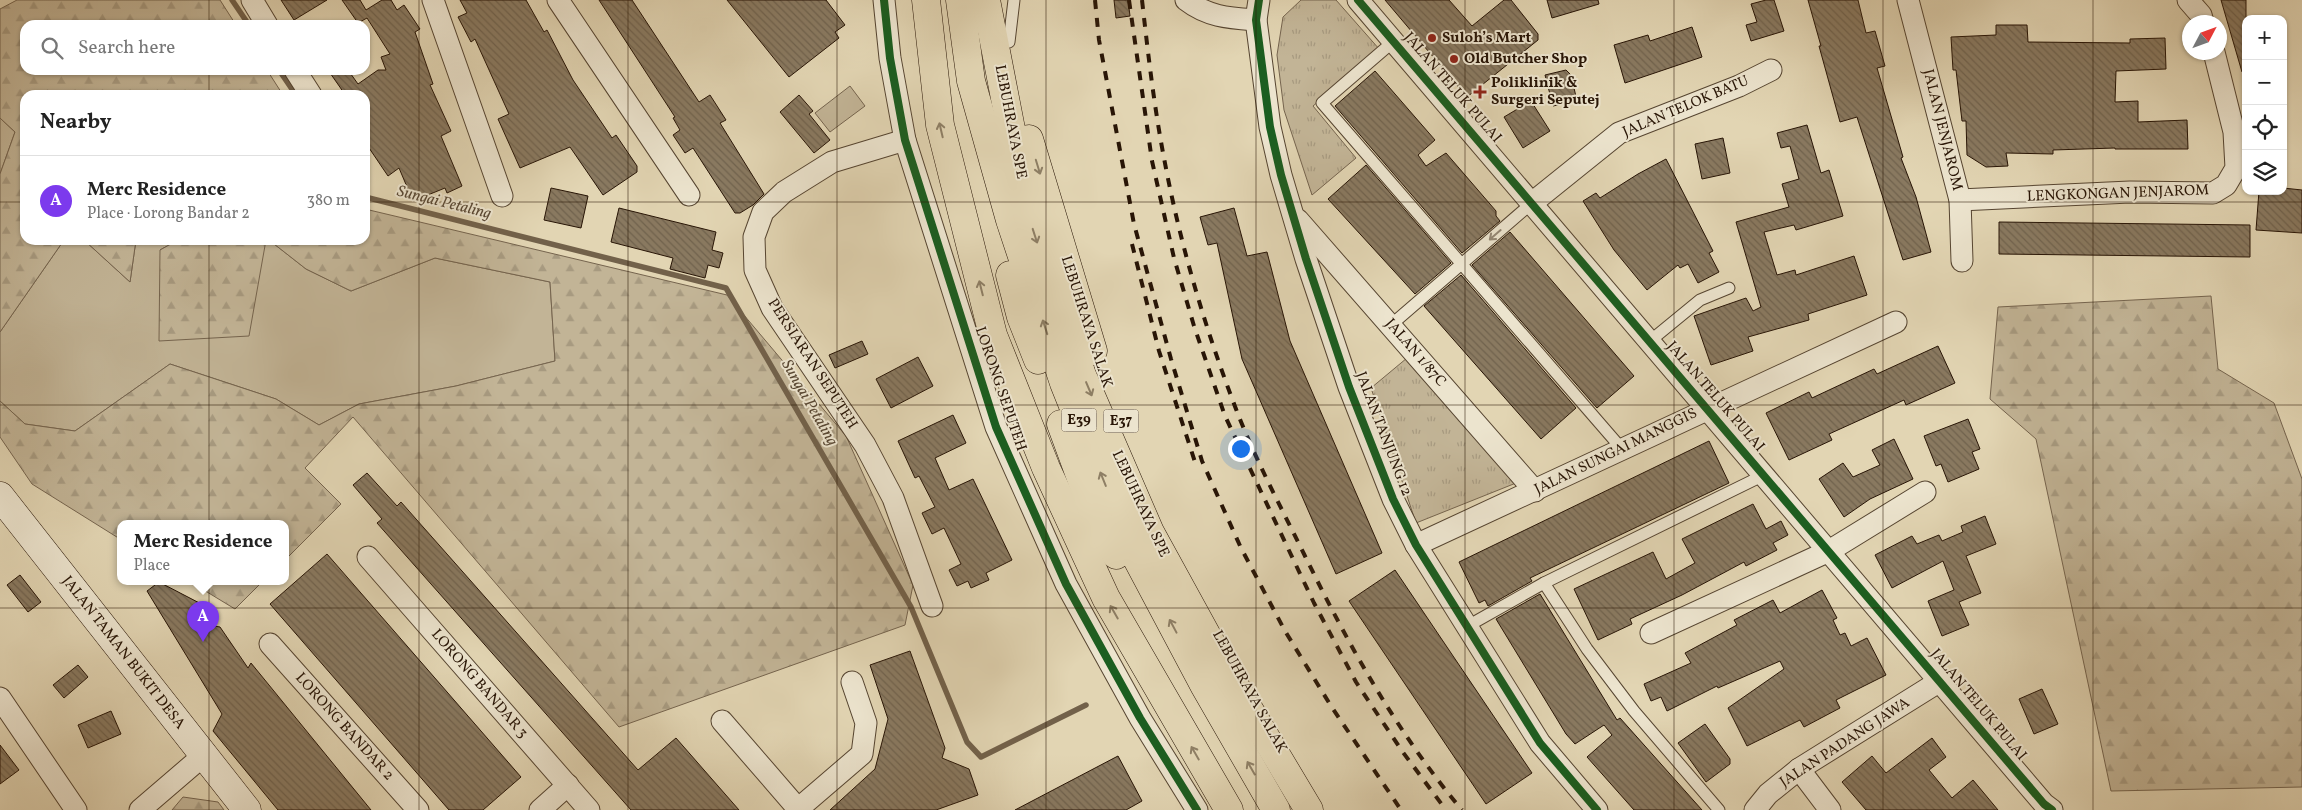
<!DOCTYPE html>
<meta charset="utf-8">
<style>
:root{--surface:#fff;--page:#f2f2f2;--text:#222;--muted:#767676;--line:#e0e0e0;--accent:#7c3aed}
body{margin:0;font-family:Vollkorn,serif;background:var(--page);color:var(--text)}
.controls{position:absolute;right:15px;top:15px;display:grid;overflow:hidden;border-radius:10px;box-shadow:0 1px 4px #0004}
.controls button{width:45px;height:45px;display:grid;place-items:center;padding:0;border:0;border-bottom:1px solid var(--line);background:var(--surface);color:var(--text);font:25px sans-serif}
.compass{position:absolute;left:2182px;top:15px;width:45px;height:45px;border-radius:50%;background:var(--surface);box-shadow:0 1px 4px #0004;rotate:49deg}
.you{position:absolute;left:1240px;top:448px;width:18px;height:18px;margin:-12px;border:4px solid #fff;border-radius:50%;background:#1a73e8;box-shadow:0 0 0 8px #1a73e833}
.badge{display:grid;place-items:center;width:32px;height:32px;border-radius:50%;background:var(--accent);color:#fff;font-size:16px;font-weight:700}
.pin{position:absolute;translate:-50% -41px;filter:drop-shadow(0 1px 2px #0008)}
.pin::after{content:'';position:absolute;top:26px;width:18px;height:15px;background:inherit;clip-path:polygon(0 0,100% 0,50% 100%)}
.popup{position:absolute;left:117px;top:520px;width:172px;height:65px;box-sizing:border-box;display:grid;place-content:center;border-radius:10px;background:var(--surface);filter:drop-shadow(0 1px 4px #0005);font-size:16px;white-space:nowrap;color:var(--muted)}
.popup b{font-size:19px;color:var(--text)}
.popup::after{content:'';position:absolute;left:50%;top:100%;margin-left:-10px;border:10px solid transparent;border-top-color:var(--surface)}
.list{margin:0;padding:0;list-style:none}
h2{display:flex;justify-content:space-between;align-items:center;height:65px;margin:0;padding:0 20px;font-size:21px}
h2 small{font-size:16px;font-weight:400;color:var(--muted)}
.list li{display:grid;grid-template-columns:32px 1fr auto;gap:15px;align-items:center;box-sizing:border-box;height:90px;padding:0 20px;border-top:1px solid var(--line)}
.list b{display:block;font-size:19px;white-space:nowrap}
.list p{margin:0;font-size:16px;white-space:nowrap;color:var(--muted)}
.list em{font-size:16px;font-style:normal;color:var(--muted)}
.icon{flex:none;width:28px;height:28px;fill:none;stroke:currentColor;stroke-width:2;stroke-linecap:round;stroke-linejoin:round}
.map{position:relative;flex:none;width:2302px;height:810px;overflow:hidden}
.search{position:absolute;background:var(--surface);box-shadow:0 1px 4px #0004;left:20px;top:20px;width:350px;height:55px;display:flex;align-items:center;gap:12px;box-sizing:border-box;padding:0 18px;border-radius:15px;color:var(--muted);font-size:19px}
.panel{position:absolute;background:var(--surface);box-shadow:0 1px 4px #0004;left:20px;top:90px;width:350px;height:155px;border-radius:15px}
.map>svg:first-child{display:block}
.grass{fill:#c2b496;stroke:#75644e}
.forest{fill:url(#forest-firs);stroke:#75644e}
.park{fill:url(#park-tufts);stroke:#75644e}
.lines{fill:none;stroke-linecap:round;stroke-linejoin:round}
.stream{stroke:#72614a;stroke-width:5.5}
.building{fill:url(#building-back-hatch);stroke:#281506}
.lane-casing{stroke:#564531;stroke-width:13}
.street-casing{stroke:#564531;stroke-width:23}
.secondary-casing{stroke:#281506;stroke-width:29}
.highway-casing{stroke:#281506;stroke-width:29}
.lane{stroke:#ece4ce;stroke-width:11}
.street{stroke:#ece4ce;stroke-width:21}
.secondary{stroke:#ece4ce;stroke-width:28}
.highway{stroke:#e2d5b3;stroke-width:28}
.rail{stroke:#281506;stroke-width:4;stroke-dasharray:9 9;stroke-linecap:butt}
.cycleway-casing{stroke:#ece4ce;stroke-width:11}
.cycleway{stroke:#1b5e20;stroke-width:8}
.oneway{stroke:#8e7f65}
.oneway2{stroke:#948774}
.grid{fill:none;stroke:#281506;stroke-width:1;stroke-opacity:0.55}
.poi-dot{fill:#8f2418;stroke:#ece4ce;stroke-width:2}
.labels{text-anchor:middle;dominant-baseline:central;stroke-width:4;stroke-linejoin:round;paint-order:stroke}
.shield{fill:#ece4ce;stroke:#635342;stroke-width:1}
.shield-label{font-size:14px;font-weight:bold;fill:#281506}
.poi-label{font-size:15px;font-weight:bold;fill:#281506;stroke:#ece4ce;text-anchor:start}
.street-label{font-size:15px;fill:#281506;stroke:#ece4ce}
.water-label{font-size:16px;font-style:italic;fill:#594834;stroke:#ece4ce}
</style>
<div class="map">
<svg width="2302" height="810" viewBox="0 0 2302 810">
<defs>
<pattern id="forest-firs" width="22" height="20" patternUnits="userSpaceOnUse" patternTransform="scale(1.25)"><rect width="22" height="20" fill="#c2b496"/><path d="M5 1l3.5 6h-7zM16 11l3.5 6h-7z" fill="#a79a80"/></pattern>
<pattern id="park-tufts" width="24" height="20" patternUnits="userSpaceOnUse" patternTransform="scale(1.25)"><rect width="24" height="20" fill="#c2b496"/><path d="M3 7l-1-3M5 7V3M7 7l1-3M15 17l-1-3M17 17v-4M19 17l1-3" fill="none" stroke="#a79a80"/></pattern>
<pattern id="building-back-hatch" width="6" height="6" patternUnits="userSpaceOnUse" patternTransform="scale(1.25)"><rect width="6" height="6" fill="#897960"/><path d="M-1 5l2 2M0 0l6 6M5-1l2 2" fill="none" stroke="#70624d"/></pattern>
</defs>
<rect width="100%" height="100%" fill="#e2d5b3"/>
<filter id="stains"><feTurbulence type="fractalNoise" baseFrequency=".004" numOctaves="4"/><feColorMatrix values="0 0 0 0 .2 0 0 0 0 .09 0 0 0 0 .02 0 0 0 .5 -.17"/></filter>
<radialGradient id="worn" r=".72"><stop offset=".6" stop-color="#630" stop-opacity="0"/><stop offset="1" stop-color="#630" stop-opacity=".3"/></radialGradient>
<!-- grass -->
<g class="grass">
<path d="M850,86L865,106L830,132L815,113Z"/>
<path d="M0,118L15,132L0,174Z"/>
<path d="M64,240H84L130,282L136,240H178L160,250L269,240L306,269L351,291L435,258L550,282L555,361L456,386L359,404L319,425L276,399L170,364L75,431L25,424L0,401V332Z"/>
</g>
<!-- forest -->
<g class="forest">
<path d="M17,0H220L236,25H25V70H267L283,95H25V240H64L0,332V174L15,132L0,118V9Z"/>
<path d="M365,209L727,295L846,436L913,585L905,625L619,727L353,417L305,468L341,504L286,559V523H120V539L32,484L0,437V401L25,424L75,431L170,364L276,399L319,425L359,404L456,386L555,361L550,282L435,258L351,291L306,269L269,240H365Z"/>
<path d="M84,240H136L130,282Z"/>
<path d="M178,240H266L249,336L159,341L160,250Z"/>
<path d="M2211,296L2218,369L2274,403L2302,479V787L2111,791L2036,439L1990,399L1998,307Z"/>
<path d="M189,581H263L235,609Z"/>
<path d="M183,797L218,802L224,810H172Z"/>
</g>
<!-- park -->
<g class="park">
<path d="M1301,0H1336L1380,50L1313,106L1356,158L1312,195L1284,110L1277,55L1283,17Z"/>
<path d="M1407,358L1521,481L1416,523L1371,388Z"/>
</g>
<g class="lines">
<!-- stream -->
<g class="stream">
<path d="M232,0L249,25"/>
<path d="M279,70L296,95"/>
<path d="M365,197L726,288L911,607L967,742L981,757L1086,705"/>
</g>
</g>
<!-- building -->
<g class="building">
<path d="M281,0H327L294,20Z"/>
<path d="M342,0H360L366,10L382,0H391L397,10L404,5L420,29L415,32L433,84L430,85L451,131L441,136L462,186L447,193L445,188L413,201L399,168L388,176L365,142V95H342L344,93L328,70H348L358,84L378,70H386L381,57L390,54L367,18L358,23Z"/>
<path d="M460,0H526L544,32L547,30L573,80L612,138L616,135L637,166V172L603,195L570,147L520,168L498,119L509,114L475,39L471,42L458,17L467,13Z"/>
<path d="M599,0H632L699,102L710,95L726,120L720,123L764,194L753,205L740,213H735L693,148L685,153L673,135L680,130L673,118L675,117Z"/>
<path d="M727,0H826L845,25L835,32L839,38L789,77Z"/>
<path d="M1114,0H1128L1130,16L1116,18Z"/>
<path d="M1385,0H1449L1472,26L1504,0H1511L1538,34V40L1467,97Z"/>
<path d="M1547,0H1598L1599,4L1552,18Z"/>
<path d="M1766,0H1774L1784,31L1751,41L1746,25L1757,22L1751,4Z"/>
<path d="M1808,0H1858L1866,33L1875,31L1885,66L1877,68L1903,157L1901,158L1916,197L1931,252L1903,260L1857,117L1840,122L1819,46H1821Z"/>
<path d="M2221,0H2246V71L2242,72Z"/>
<path d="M1996,25H2027L2028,42L2130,43V39L2165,38L2166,69L2116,71L2115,102L2138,101V122L2187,120L2188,149H2115V148L2053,150V154L2006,153L2008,166L1986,167L1967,155L1966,121H1962L1956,70H1953L1951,37L1996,35Z"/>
<path d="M1692,27L1702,57L1625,83L1614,45L1648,35L1650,41Z"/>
<path d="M1566,70L1571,75L1577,101L1553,106L1545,75Z"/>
<path d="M1375,71L1435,140L1418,155L1426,166L1446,153L1496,211V216L1500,221L1462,253L1335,106Z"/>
<path d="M799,95L813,111L809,114L830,140L814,153L780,112Z"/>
<path d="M1531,101L1550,131L1523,148L1504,117Z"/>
<path d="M1807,125L1821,173L1829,170L1843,216L1796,230L1794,225L1764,232L1777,275L1795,270L1796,275L1854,256L1867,295L1808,314L1809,320L1748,337L1753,351L1711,365L1694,316L1746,298L1753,311L1761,307L1736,222L1789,207L1782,184L1799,179L1790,146L1781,148L1777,133Z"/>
<path d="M1723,138L1730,173L1702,179L1695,144Z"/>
<path d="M1666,159L1713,251L1709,253L1719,272L1698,283L1688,264L1680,268L1678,265L1647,290L1614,250L1583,201L1596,193L1600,198L1638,174Z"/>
<path d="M1366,165L1451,263L1415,294L1328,199Z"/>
<path d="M551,188L588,196L581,228L544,220Z"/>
<path d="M2283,188L2302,190V233L2256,230L2259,191H2283Z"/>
<path d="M619,208L716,232L712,250L723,253L719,268L708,265L705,278L670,269L673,258L611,242Z"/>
<path d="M1234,208L1247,256L1267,252L1290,341L1382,553L1336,574L1242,359L1217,243L1208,245L1200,217Z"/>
<path d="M1999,222L2250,225V257L1999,254Z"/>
<path d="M1510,232L1634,376L1597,408L1472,265Z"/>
<path d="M1461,275L1576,408L1541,439L1424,306Z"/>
<path d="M862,341L868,354L835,368L829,355Z"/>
<path d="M1938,346L1955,383L1906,405L1904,400L1829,434L1832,440L1789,460L1766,413L1809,392L1812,398L1874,369L1877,374Z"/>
<path d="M918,357L933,386L891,408L876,379Z"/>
<path d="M953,415L966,443L935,458L949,490L973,479L1012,560L986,573L989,580L971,588L968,581L957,586L949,570L961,564L944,528L932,534L922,513L935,507L919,476L915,478L898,441Z"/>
<path d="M1968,419L1980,449L1972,452L1979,469L1948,482L1941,464L1936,466L1924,436Z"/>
<path d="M1894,439L1913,479L1870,499L1844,517L1819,479L1843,463L1853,477L1880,465L1872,450Z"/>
<path d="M1709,441L1729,483L1530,578L1532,581L1488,606L1485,600L1479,603L1459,562Z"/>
<path d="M367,473L397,506L401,502L638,770L676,738L739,810H631L377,523L382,519L353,485Z"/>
<path d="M1753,504L1766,529L1781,521L1788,535L1773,543L1777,550L1746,566L1744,562L1682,595L1630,619L1632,624L1598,640L1574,589L1653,552L1666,579L1695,563L1682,539Z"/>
<path d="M1985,516L1996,544L1966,556L1981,593L1959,602L1969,625L1942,636L1928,601L1954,590L1943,561L1892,588L1875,555L1912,536L1917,544L1939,535L1942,541L1963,532L1961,526Z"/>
<path d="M327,554L521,777L483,810H449L270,604Z"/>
<path d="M1395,570L1532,773L1486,804L1349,601Z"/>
<path d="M20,575L41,602L28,612L7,585Z"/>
<path d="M159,582L209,608L208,625L220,627L248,668L251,663L371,810H278L213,731L222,714L147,591Z"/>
<path d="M1822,590L1837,618L1833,620L1840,635L1845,633L1851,646L1867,638L1886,675L1836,700L1840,708L1804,727L1800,720L1747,746L1728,708L1784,669L1780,661L1718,688L1717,686L1667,711L1661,697L1651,701L1644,684L1691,663L1685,653L1737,625L1734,620L1773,600L1780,613Z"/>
<path d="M1540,594L1617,720L1620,718L1702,810H1634L1587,757L1612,735L1604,725L1575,744L1566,734L1496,619Z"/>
<path d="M910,651L945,748L942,758L969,769L978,795L936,810H830L875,769L888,719L870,665Z"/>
<path d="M78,665L88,677L64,698L53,685Z"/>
<path d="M2042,689L2058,724L2034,734L2019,699Z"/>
<path d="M111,711L121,734L88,748L78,725Z"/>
<path d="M1705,724L1730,759V764L1706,782L1678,743Z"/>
<path d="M1932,738L1946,757L1929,770L1952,798L1973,780L1998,810H1866L1842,782L1872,756L1886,773Z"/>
<path d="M0,745L19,770L0,784Z"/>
<path d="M1118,756L1142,801L1126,810H1015Z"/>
</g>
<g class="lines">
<!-- lane casing -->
<g class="lane-casing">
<g id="lane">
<path d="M1394,41L1322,103L1622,449"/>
<path d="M1009,42L1014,0"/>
<path d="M1391,325L1532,203"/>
<path d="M1650,341L1700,300L1729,288"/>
<path d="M1544,583L1587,649L1634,711L1719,810"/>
<path d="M1466,627L1544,583L1764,475"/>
</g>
</g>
<!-- street casing -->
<g class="street-casing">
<g id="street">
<path d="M252,0L267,25"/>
<path d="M433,0L502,196"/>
<path d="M558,0L689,195"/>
<path d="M884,0L890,58L905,140L996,427L1066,584L1140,718L1197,810"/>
<path d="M1186,0C1208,17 1229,18 1256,20"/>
<path d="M1259,0L1256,20L1270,127L1281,175L1306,259L1349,387L1393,499L1416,545L1540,743L1597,810"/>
<path d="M1358,0L2044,804L2052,810"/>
<path d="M1908,0L1960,200L1962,261"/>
<path d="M2188,0L2201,15L2203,22"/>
<path d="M295,70L311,95"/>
<path d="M905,140L832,162L784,192L763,212L754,237L755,270L772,308L865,445L893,498L932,606"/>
<path d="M1960,200L2130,192L2213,193L2226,185L2236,168L2234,132L2214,52"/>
<path d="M1532,203L1619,133L1739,86L1771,70"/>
<path d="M1298,220L1535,491"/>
<path d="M1416,545L1896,322"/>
<path d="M368,557L589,810"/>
<path d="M1651,633L1829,551L1925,492"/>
<path d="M270,644L418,810"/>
<path d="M0,698L76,810"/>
<path d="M722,721L799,810"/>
<path d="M1799,769L1830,810"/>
<path d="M798,809L862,754L866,723L852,682"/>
<path d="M140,810L204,755"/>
<path d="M540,810L568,785"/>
<path d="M1755,810L1768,794L1799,769L1940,681"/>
</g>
</g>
<!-- secondary casing -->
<g class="secondary-casing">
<path id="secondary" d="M0,496L247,810"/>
</g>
<!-- highway casing -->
<g class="highway-casing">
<g id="highway">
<path d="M926,0L940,125L993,335L1046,468L1106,598L1229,810"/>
<path d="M960,0L971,81L1010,220L1064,383L1127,540L1204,685L1276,810"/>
<path d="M986,0L1028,217L1082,375L1150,532L1229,676L1309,810"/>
<path d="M1029,139L1093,351"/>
<path d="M1010,275L1021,317L1038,360"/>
<path d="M1061,424L1092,508L1116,555"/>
</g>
</g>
<!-- lane -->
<use href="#lane" class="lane"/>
<!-- street -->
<use href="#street" class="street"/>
<!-- secondary -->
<use href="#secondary" class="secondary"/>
<!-- highway -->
<use href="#highway" class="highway"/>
<!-- rail -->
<g class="rail">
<path d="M1095,0L1099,40L1134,224L1171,359L1202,461L1241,548L1285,631L1331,706L1401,810"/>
<path d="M1129,0L1152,161L1174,258L1194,326L1225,416L1314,603L1356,682L1402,751L1446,810"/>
<path d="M1142,0C1148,53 1154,106 1164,158C1180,244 1205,328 1236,409C1255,459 1281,507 1304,554C1348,644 1397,733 1462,810"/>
<path d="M1132,244L1159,351L1195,462"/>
</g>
<!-- cycleway casing -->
<g class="cycleway-casing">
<g id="cycleway">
<path d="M884,0L890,58L905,140L996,427L1066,584L1140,718L1197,810"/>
<path d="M1259,0L1256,20L1270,127L1281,175L1306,259L1349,387L1393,499L1416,545L1540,743L1597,810"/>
<path d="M1358,0L2044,804L2052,810"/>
</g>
</g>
<!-- cycleway -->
<use href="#cycleway" class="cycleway"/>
</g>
<!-- one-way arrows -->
<defs><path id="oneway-shaft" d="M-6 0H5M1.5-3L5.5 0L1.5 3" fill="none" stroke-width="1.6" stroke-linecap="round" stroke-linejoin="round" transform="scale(1.25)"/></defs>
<g class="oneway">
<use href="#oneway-shaft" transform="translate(941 130) rotate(-103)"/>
<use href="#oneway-shaft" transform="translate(1038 167) rotate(73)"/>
<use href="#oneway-shaft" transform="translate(1035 236) rotate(72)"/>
<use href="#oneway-shaft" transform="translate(981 288) rotate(-104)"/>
<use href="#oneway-shaft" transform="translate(1045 327) rotate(-108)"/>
<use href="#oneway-shaft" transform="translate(1089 389) rotate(67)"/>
<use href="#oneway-shaft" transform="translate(1103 479) rotate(-112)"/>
<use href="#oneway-shaft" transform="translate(1114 612) rotate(-120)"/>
<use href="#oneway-shaft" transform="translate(1173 626) rotate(-118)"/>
<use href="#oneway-shaft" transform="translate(1195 753) rotate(-120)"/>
<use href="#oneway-shaft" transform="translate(1251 768) rotate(-120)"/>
</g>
<use class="oneway2" href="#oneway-shaft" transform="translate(1495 235) rotate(139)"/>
<!-- grid -->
<path class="grid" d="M209,0V25M419,0V810M628,0V810M837,0V810M1046,0V810M1256,0V810M1465,0V810M1674,0V810M1883,0V810M2093,0V810M209,70V95M0,202H25M365,202H2302M209,240V810M0,405H2302M0,608H2302"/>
<!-- markers -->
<g class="poi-dot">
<circle cx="1432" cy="38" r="5"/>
<circle cx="1454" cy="59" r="5"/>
<path d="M1477.5 84.5h5v5h5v5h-5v5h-5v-5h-5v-5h5z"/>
</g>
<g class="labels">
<!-- shield labels -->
<g class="shield">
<rect x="1061.5" y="408.5" width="35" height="23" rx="4"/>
<rect x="1103.5" y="409.5" width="35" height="23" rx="4"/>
</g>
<g class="shield-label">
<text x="1079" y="420">E39</text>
<text x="1121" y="421">E37</text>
</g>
<!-- poi labels -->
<g class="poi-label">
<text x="1442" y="38">Suloh’s Mart</text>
<text x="1464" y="59">Old Butcher Shop</text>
<text x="1491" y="83">Poliklinik &amp;<tspan x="1491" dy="17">Surgeri Seputej</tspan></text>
</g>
<!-- street labels -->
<g class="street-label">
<text transform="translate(1452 88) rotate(49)">JALAN TELUK PULAI</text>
<text transform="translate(1686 107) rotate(-23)">JALAN TELOK BATU</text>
<text transform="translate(1010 122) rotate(79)">LEBUHRAYA SPE</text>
<text transform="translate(1942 130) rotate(76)">JALAN JENJAROM</text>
<text transform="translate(2118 194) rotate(-2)">LENGKONGAN JENJAROM</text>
<text transform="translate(1086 322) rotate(72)">LEBUHRAYA SALAK</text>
<text transform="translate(1415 353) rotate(49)">JALAN 1/87C</text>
<text transform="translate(812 364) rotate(57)">PERSIARAN SEPUTEH</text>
<text transform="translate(1000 389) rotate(71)">LORONG SEPUTEH</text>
<text transform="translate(1715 397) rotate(49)">JALAN TELUK PULAI</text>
<text transform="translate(1383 434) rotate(69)">JALAN TANJUNG 12</text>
<text transform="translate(1616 452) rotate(-26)">JALAN SUNGAI MANGGIS</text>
<text transform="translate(1140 504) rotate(65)">LEBUHRAYA SPE</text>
<text transform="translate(123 653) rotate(52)">JALAN TAMAN BUKIT DESA</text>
<text transform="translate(479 684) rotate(49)">LORONG BANDAR 3</text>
<text transform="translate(1249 692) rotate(61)">LEBUHRAYA SALAK</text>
<text transform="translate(1978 705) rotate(50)">JALAN TELUK PULAI</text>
<text transform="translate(344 727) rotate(48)">LORONG BANDAR 2</text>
<text transform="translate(1845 743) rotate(-33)">JALAN PADANG JAWA</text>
</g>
<!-- water labels -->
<g class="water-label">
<text transform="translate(444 203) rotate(14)">Sungai Petaling</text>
<text transform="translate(809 403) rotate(60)">Sungai Petaling</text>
</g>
</g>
<rect width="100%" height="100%" filter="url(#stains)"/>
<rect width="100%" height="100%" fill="url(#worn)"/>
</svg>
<div class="controls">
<button>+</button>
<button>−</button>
<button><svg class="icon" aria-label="locate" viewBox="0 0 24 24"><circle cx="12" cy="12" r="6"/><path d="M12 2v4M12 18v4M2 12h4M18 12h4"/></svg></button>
<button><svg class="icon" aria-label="layers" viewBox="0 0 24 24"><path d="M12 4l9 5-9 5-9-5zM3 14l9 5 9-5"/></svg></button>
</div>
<svg class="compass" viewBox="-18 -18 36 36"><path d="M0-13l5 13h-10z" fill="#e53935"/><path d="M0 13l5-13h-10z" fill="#767676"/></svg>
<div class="you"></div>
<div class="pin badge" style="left:203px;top:642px">A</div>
<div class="popup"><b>Merc Residence</b>Place</div>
<div class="search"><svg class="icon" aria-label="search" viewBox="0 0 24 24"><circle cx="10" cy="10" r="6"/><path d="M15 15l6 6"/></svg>Search here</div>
<section class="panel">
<h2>Nearby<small></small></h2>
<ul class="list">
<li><span class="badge">A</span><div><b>Merc Residence</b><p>Place · Lorong Bandar 2</p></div><em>380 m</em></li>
</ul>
</section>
</div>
